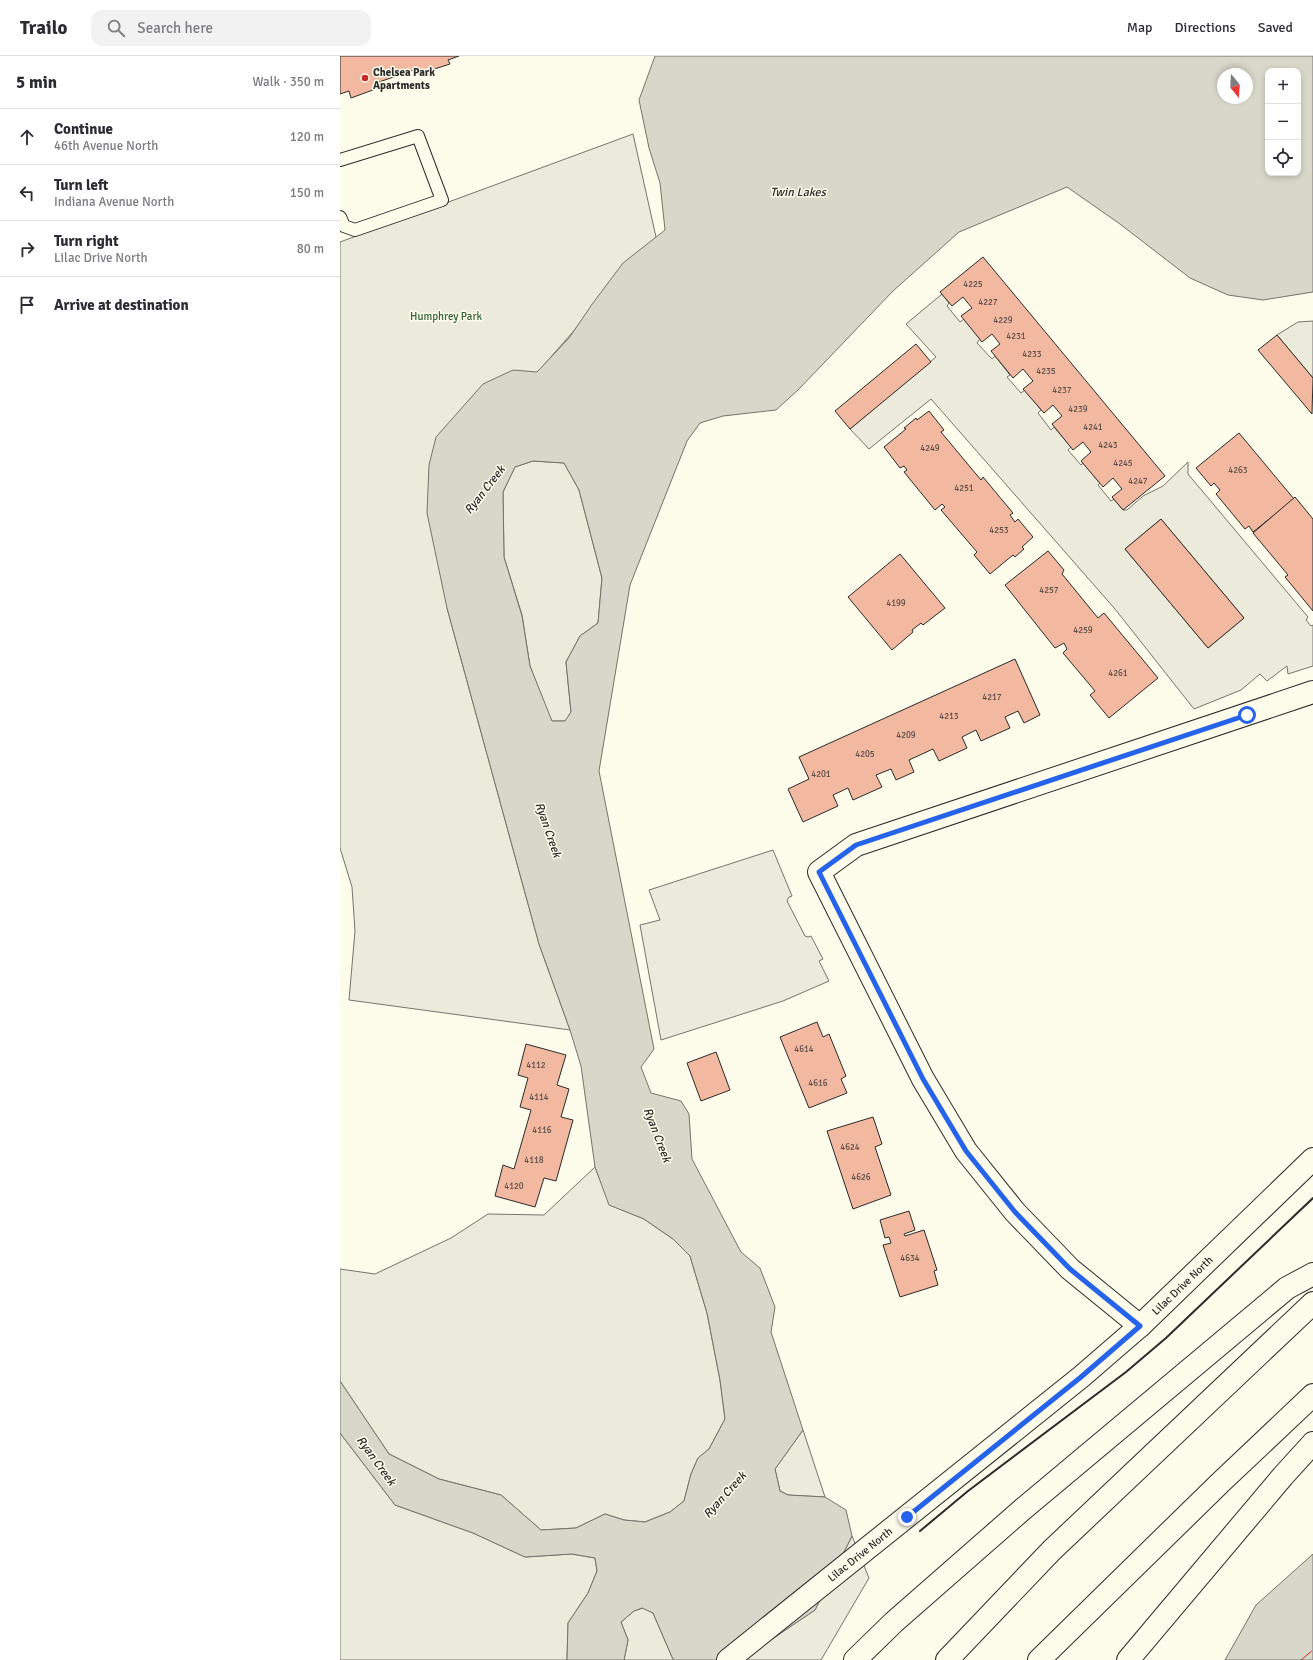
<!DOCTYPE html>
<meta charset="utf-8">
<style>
:root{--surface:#fff;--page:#f2f2f3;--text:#2b2b33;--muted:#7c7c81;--line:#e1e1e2}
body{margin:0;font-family:Signika,sans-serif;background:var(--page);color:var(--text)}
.controls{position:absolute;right:12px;top:12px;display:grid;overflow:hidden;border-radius:8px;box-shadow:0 2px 6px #0003}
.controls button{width:36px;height:36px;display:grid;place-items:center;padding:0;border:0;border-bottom:1px solid var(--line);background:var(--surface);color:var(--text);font:20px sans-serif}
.compass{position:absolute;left:877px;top:12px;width:36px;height:36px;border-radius:50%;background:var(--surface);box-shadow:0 2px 6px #0003;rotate:162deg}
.stop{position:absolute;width:12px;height:12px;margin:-9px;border:3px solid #2563eb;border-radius:50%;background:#fff}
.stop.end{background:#2563eb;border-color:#fff;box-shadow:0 1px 4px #0008}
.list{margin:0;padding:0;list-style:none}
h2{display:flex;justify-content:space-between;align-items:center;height:52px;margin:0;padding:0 16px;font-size:17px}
h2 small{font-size:13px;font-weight:400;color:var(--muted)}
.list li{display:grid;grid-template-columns:26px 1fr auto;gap:12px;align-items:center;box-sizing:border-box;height:56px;padding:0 16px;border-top:1px solid var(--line)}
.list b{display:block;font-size:15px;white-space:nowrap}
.list p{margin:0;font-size:13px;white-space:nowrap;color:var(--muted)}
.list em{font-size:13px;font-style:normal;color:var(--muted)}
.icon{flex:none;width:22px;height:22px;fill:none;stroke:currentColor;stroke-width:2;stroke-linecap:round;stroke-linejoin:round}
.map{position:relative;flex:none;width:973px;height:1604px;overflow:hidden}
header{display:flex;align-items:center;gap:24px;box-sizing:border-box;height:56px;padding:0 20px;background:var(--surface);border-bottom:1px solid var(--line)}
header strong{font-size:19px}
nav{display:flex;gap:22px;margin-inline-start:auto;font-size:14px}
.search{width:280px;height:36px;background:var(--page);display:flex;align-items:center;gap:10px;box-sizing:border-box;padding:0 14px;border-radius:12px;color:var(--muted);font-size:15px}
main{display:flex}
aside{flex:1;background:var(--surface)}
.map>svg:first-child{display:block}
.green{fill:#ecebdb;stroke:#74746e}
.parking{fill:#eceadb;stroke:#74746e;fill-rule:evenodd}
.water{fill:#d8d7c9;stroke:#74746e;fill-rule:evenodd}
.building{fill:#f2b8a0;stroke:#2b2b2b}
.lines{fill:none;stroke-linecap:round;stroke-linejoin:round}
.lane-casing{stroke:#2b2b2b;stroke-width:14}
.street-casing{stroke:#2b2b2b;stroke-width:24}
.highway-casing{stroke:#2b2b2b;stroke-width:24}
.lane{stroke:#fdfbea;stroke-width:12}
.street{stroke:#fdfbea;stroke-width:22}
.highway{stroke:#fdfbea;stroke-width:22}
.wall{stroke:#2b2b2b;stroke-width:2}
.power{stroke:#c62828;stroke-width:1;stroke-dasharray:14 3 2 3;stroke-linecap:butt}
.route{stroke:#2563eb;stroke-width:5}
.poi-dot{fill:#c62828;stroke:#fdfbea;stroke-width:1.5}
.labels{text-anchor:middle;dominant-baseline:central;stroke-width:3;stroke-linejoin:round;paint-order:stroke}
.number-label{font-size:9px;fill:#5d4e48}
.poi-label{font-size:11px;font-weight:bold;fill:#2b2b2b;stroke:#fdfbea;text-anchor:start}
.park-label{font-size:11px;fill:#34623c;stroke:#fdfbea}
.street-label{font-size:11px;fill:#2b2b2b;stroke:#fdfbea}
.water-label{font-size:12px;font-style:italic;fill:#2b2b2b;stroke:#fdfbea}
</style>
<header>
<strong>Trailo</strong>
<div class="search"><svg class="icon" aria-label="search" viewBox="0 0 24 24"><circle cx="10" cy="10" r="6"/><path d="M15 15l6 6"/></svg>Search here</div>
<nav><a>Map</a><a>Directions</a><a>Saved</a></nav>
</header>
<main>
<aside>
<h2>5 min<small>Walk · 350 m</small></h2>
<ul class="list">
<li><svg class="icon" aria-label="ahead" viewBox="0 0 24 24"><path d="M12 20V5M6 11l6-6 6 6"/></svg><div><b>Continue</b><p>46th Avenue North</p></div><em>120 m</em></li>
<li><svg class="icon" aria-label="left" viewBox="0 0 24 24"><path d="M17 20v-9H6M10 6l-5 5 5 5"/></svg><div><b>Turn left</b><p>Indiana Avenue North</p></div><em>150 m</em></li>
<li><svg class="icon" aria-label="right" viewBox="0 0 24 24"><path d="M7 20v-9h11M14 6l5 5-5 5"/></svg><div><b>Turn right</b><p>Lilac Drive North</p></div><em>80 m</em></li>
<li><svg class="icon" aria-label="arrive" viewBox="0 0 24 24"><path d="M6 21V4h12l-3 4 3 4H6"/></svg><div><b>Arrive at destination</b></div></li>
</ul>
</aside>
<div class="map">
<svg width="973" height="1604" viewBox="0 0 973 1604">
<rect width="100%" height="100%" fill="#fdfbea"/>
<!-- green -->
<g class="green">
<path d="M293,78L316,181L189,326L107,552L199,888L230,974L9,944L15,875L12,831L0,792V186Z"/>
<path d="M193,405L224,407L239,434L262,522L258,567L240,580L226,606L231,656L226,665H211L190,610L182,559L164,501L163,436L175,411Z"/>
<path d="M255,1111L270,1149L304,1163L333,1183L350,1200L367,1257L380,1324L385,1363L369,1393L358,1402L351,1418L344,1445L330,1456L305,1466L284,1464L265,1458L236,1472L201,1474L161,1439L99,1423L49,1398L0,1325V1213L35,1218L111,1182L148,1158L204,1159Z"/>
<path d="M463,1374L485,1441L448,1439L440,1435L435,1413Z"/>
<path d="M0,1377L55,1449L133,1477L185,1501L232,1498L255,1502L257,1515L248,1537L228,1567L227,1604H0Z"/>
<path d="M512,1480L529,1522L481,1604H401L475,1554Z"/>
<path d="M303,1552L313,1557L332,1601L334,1604H284L288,1584L281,1566L294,1555Z"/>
</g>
<!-- parking -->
<g class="parking">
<path d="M602,238L609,247L607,250L620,266L624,263L640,283L637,287L652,303L655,300L670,319L667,321L681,337L685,334L701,354L698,357L711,374L714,371L731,391L728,394L741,409L743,407L760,427L758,429L771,445L774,443L783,454H787L803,440L823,430L848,406V418L968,561L966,564L971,570L973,569V610L948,618L947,610L927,625L920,618L901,634L854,653L775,553L591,343L529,393L510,373L596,301L566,268ZM821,463L904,562L868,592L785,493Z"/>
<path d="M973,265V322L937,279L958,266Z"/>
<path d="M433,794L452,840L449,841L447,845L465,880L468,881L471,880L483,903L479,905L489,925L443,945L321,984L300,869L320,864L309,834Z"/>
</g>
<!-- water -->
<g class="water">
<path d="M315,0H973V236L923,244L888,239L850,222L780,168L727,131L619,176L553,235L458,334L436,354L383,360L360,367L347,385L290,529L259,715L314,993L301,1011L311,1037L341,1045L349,1058L352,1103L401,1196L420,1212L435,1251L431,1276L463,1374L435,1413L440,1435L448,1439L485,1441L506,1454L512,1480L475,1554L401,1604H334L332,1601L313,1557L302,1552L294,1555L281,1566L288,1584L284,1604H227L228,1567L248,1537L257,1515L255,1502L232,1498L185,1501L133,1477L55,1449L0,1377V1325L49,1398L99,1423L161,1439L201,1474L236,1472L265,1458L284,1464L305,1466L330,1456L344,1445L351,1418L358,1402L369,1393L385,1363L380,1324L367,1257L350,1200L333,1183L304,1163L269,1149L255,1111L241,1010L230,974L199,888L107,552L87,457L89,409L96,381L143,328L173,314L197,316L229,282L253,247L283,207L325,174L320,127L309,92L299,44ZM928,15H958V117H928ZM883,18H907V42H883ZM193,405L224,407L239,434L262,522L258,567L240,580L226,606L231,656L225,665H212L190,610L182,560L164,501L163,436L175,411Z"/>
<path d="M973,1498V1604H885L916,1549Z"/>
</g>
<!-- building -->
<g class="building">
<path d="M0,0H119L108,4L110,8L79,18L77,13L39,26L41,31L11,42L9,35L0,38Z"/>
<path d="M643,201L825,420L783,454L772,441L782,433L773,422L763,431L741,405L751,396L743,386L733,394L712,368L722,360L713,349L704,357L683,333L693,325L683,313L673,322L651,295L660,288L652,278L642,286L621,260L632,252L623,241L612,250L600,236Z"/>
<path d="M937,279L973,322L972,358L918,294Z"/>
<path d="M576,288L591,306L510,373L495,355Z"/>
<path d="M589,355L604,374L601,376L641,424L643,421L673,457L670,459L675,466L678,463L693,481L682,491L684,493L675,501L673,499L650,518L634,499L637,496L601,454L605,451L602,448L595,454L564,416L567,414L564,410L560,412L544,391L566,373L564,372L576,362L577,364Z"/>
<path d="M899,377L954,443L913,476L909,470L905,473L876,438L880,434L874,427L871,430L856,412Z"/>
<path d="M955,441L973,463V555L945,521L948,519L913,477Z"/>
<path d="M821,463L904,562L868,592L785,493Z"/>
<path d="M708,495L724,514L722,518L758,562L764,557L818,622L769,662L750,639L755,635L723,597L727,593L724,587L715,592L665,529Z"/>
<path d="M560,498L605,552L583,569L581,567L572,574L573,576L552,594L508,541Z"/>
<path d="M675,603L700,659L684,667L678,655L665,661L670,672L641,685L636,674L622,681L627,692L599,705L593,693L569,704L574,716L556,724L551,713L536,719L542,731L513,744L508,732L493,739L498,750L463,766L448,733L469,723L459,701Z"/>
<path d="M477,966L483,981L489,978L506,1020L501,1023L507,1037L469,1052L440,981Z"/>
<path d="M186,988L226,999L217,1029L229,1033L221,1061L233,1064L216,1125L204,1122L195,1151L155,1140L163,1109L174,1113L191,1054L180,1051L188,1022L178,1019Z"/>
<path d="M376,996L390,1034L361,1045L347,1007Z"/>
<path d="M533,1061L542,1088L535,1091L551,1139L513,1153L487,1075Z"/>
<path d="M569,1155L575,1174L564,1178L565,1180L584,1174L597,1214L594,1215L598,1229L560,1241L543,1189L551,1187L549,1181L545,1182L540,1164Z"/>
</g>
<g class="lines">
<!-- lane casing -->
<g class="lane-casing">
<path id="lane" d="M0,104L78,80L102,144L15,174L4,170L0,161"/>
</g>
<!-- street casing -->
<g class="street-casing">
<g id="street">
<path d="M800,1270L730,1213L675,1156L626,1095L583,1023L479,816L516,789L973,636"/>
<path id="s1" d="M388,1604L741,1321L800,1270L973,1103"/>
</g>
</g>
<!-- highway casing -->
<g class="highway-casing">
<g id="highway">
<path d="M515,1604L554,1566L683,1453L947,1232L973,1218"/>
<path d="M607,1604L712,1494L973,1247"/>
<path d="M699,1604L881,1426L973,1339"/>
<path d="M788,1604L943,1420L973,1387"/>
</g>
</g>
<!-- lane -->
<use href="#lane" class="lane"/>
<!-- street -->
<use href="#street" class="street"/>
<!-- highway -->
<use href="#highway" class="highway"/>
<!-- wall -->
<path class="wall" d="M580,1475L628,1435L786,1316L826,1282L973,1142"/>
<!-- power -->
<path class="power" d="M961,1604L973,1594"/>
</g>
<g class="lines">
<!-- route -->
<path class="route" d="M567,1461L741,1321L800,1270L730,1213L675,1156L626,1095L583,1023L479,816L516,789L907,659"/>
</g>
<!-- markers -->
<circle class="poi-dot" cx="25" cy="22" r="4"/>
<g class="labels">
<!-- number labels -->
<g class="number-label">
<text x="633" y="228">4225</text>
<text x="648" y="246">4227</text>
<text x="663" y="264">4229</text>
<text x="676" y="280">4231</text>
<text x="692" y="298">4233</text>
<text x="706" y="315">4235</text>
<text x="722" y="334">4237</text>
<text x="738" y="353">4239</text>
<text x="753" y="371">4241</text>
<text x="768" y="389">4243</text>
<text x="590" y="392">4249</text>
<text x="783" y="407">4245</text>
<text x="898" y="414">4263</text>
<text x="798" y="425">4247</text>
<text x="624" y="432">4251</text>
<text x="659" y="474">4253</text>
<text x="709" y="534">4257</text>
<text x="556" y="547">4199</text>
<text x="743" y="574">4259</text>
<text x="778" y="617">4261</text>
<text x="652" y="641">4217</text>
<text x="609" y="660">4213</text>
<text x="566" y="679">4209</text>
<text x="525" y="698">4205</text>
<text x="481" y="718">4201</text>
<text x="464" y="993">4614</text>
<text x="196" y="1009">4112</text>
<text x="478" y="1027">4616</text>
<text x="199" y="1041">4114</text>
<text x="202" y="1074">4116</text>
<text x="510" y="1091">4624</text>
<text x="194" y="1104">4118</text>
<text x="521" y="1121">4626</text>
<text x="174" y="1130">4120</text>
<text x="570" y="1202">4634</text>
</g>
<!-- poi labels -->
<g class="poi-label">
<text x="33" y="16">Chelsea Park<tspan x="33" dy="13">Apartments</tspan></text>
</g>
<!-- park labels -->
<g class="park-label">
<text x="106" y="260">Humphrey Park</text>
</g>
<!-- street labels -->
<g class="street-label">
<text stroke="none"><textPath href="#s1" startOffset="589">Lilac Drive North</textPath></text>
<text stroke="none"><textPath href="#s1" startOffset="169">Lilac Drive North</textPath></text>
</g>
<!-- water labels -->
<g class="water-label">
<text x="458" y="136">Twin Lakes</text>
<text transform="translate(145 434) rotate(-52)">Ryan Creek</text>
<text transform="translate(208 774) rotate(71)">Ryan Creek</text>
<text transform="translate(317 1079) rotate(69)">Ryan Creek</text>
<text transform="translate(36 1405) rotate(54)">Ryan Creek</text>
<text transform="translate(385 1439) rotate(-48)">Ryan Creek</text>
</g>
</g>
</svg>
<div class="controls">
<button>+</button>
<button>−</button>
<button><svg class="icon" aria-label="locate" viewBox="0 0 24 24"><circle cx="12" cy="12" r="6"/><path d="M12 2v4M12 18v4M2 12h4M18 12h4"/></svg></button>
</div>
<svg class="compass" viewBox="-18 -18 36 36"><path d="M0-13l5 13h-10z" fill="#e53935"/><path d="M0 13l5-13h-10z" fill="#7c7c81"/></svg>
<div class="stop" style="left:907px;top:659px"></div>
<div class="stop end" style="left:567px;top:1461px"></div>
</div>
</main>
